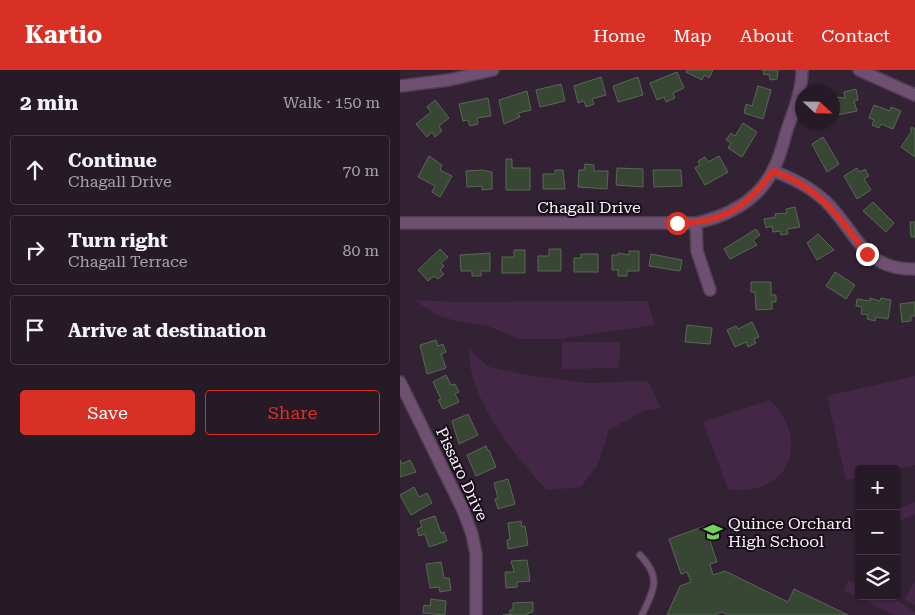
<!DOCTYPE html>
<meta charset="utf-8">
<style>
:root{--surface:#261a27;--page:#322733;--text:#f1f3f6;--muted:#a4a1a7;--line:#423844;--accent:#d93025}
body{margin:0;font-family:"Roboto Serif",serif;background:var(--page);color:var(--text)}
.controls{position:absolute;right:15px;bottom:15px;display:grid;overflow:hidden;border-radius:5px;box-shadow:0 1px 4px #0004}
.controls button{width:45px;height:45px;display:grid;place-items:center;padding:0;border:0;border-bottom:1px solid var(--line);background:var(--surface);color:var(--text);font:25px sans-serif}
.compass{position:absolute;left:395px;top:15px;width:45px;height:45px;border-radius:50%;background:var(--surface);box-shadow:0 1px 4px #0004;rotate:112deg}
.stop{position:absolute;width:15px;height:15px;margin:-11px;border:4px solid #d93025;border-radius:50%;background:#fff}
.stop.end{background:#d93025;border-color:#fff;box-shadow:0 1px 5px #0008}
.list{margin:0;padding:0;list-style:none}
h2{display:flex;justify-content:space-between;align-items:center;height:65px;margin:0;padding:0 20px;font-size:21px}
h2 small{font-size:16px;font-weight:400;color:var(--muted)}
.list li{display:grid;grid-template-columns:32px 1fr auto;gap:15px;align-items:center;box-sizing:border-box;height:70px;margin:0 10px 10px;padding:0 10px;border:1px solid var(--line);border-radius:5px}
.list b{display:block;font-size:19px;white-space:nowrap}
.list p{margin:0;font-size:16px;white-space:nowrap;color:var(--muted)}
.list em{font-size:16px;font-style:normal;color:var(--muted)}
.actions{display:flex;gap:10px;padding:15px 20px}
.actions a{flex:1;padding:11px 0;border:1px solid var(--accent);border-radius:5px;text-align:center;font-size:18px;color:var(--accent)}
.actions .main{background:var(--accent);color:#fff}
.icon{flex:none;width:28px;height:28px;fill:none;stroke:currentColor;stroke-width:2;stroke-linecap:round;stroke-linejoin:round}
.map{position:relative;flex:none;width:515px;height:545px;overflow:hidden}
header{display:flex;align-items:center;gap:30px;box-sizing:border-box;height:70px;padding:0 25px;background:var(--accent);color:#fff}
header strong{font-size:24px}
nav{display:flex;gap:28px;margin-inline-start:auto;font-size:18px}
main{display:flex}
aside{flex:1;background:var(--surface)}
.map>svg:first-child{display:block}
.green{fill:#442747}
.building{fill:#374733;stroke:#576853}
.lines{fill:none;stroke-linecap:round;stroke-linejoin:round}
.service-casing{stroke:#4f3f50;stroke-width:8}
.minor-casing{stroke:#4f3f50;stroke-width:14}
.service{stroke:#6f5072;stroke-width:5.5}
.minor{stroke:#6f5072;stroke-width:11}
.route{stroke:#d93025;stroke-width:6}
.labels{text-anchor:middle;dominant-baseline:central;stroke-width:4;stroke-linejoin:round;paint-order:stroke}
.street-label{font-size:16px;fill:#fcf0fc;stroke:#160f17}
.poi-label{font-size:16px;fill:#fcf0fc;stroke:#160f17;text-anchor:start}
</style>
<header>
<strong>Kartio</strong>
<nav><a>Home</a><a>Map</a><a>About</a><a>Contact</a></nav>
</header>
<main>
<aside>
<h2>2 min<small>Walk · 150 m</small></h2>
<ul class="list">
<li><svg class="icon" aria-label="ahead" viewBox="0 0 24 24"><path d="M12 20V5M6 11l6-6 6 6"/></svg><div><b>Continue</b><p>Chagall Drive</p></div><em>70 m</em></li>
<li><svg class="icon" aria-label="right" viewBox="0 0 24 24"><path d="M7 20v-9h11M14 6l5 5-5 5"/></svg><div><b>Turn right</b><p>Chagall Terrace</p></div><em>80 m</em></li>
<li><svg class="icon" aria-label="arrive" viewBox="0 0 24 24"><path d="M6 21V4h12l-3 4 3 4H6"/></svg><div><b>Arrive at destination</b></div></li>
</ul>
<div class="actions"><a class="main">Save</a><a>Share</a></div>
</aside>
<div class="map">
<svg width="515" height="545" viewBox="0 0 515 545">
<rect width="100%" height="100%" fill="#332234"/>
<!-- green -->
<g class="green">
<path d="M16,230L56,232L248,231L254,255L160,269H119L85,255L60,252L39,246L17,232Z"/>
<path d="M162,272H220L219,298L162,299Z"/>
<path d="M69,279L89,297L132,306L188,313L248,311L261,338L243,341L209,360L198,394L181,417L147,420C114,386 68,328 69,279Z"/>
<path d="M515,306V395L496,399H459V407L446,410L427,326Z"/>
<path d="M370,330C412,372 388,428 328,419L303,352Z"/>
<path d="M515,432V444L496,452V440Z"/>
<path d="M448,510L459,515V526H490L515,542V545H495L444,521Z"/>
<path d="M515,510V535L505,530Z"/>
</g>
<!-- building -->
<g class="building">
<path d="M287,0H313L309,8L304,5L302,10L286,2Z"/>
<path d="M363,0H378L377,9L370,10L369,4L364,5Z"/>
<path d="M277,2L284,18L273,23L275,28L266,32L264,27L257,30L250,13Z"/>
<path d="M201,7L206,25L192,29L194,34L186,37L184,31L178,33L174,16Z"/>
<path d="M238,7L243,25L218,32L213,16Z"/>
<path d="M161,14L165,31L140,37L136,20Z"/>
<path d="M358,16L371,20L363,49L344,43L346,34L352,36Z"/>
<path d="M456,19L458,30L454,31L457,41L432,46V31L435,30V27L445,28L444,22Z"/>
<path d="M127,21L131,40L118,43L120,47L104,54L99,30Z"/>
<path d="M88,28L91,46L77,48L78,54L70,56L68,50L63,51L59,34Z"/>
<path d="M35,30L49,48L39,56L42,61L35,67L32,62L27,67L16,54L31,42L27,37Z"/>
<path d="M474,35L490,41L491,37L501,41L493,59L481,54L479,58L472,55L474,50L469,48Z"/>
<path d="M343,53L357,62L342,87L328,78L331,73L326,70L331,63L335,66Z"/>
<path d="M512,57L515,59V87L501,77L512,61L510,60Z"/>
<path d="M423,67L439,94L427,102L412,74Z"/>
<path d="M29,86L42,95L40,100L52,106L40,127L32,122L35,116L18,107Z"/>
<path d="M319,86L328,102L305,115L295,98L300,95L298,91L305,87L308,92Z"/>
<path d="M106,89H112V98H130V120H106Z"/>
<path d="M185,94L194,95V101H208L207,119L178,117L179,100H184Z"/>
<path d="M217,98L243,99V117L216,115Z"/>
<path d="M457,98L460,102L465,99L469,106L464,109L471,120L457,129L444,106Z"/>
<path d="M82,100L92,102V119L82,120V116L67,117L66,101Z"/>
<path d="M155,100H163L165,119H143V104H155Z"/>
<path d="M253,100H281L282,116L254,117Z"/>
<path d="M473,132L494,153L486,162L463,141Z"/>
<path d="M395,137L400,157L387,159L388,164L381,165L380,161L373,162L372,156L366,158L364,149L376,147L375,144L387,143L386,139Z"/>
<path d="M510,152H515V167H511Z"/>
<path d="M356,159L360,165L353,170L357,175L330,189L324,179Z"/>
<path d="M418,164L434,180L417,190L407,173Z"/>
<path d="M40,179L48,187L41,193L44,196L40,200L44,204L38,209L34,206L28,211L18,200Z"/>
<path d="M149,179H161V201H138V186H149Z"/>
<path d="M114,180H125V203H102V187H114Z"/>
<path d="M229,181H239V201H227V206H218V200H212V185H218V183L229,185Z"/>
<path d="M90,183V201H81V206H72V201H61L60,185Z"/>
<path d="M181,184H198V202H174V188H181Z"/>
<path d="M251,184L282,190L280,201L249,196Z"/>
<path d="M435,202L455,215L446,229L426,216Z"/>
<path d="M351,212H371V225H376V232H372V239L356,240L355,222H351Z"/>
<path d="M470,228L480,231L481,228L491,230L488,249L476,247L475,251L467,249L468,245L461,244L462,237L456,236L457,229L470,231Z"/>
<path d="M515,232V246H511V251L502,252L500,234Z"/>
<path d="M352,252L359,267L354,269L356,273L348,277L346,272L335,277L327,260L336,256L338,259Z"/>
<path d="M287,255L312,258L310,274L285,272Z"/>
<path d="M36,270L38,276L43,274L46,282L41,284L46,298L27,304L20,275Z"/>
<path d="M46,305L51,315L55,314L59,322L55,324L59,332L43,339L38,330L41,329L33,312Z"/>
<path d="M68,344L78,365L59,374L52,351Z"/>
<path d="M86,376L88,381L89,380L96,397L76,406L67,385Z"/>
<path d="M0,390L2,394L10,390L16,402L0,407Z"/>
<path d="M108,409L115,434L98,439L95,429L98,428L94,413Z"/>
<path d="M14,417L19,427L27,423L32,433L11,445L0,425Z"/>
<path d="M35,446L41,463L44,462L47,471L29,477L25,464L19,466L17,459L22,457L20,451Z"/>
<path d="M121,451L122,457L125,456L128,475L108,479L107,470L110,469L108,453Z"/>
<path d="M305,456L317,492L310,494L313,505L325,501L388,532L394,519L448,545H328L322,542L314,545H267L280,516L291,512L287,502L281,504L269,469Z"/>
<path d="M127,490L130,511L117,512V517L106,518L105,502H114L111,491Z"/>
<path d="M41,492L44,508H49L51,520L40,522L39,517L30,518L26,494Z"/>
<path d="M31,529L46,531L45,545L23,543L24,535L30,536Z"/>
<path d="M133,532V542L128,543V545H103L110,544V540H113V533Z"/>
</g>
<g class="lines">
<!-- service casing -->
<g class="service-casing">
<path id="service" d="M240,485C262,508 254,519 242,545"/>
</g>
<!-- minor casing -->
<g class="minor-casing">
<g id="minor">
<path d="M459,0L515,25"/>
<path d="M0,16L49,10L93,0"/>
<path d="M373,101C395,109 415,119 431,137C459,168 466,200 515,199"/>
<path d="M0,153H296C327,146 358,131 373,100C380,88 383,73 387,60C394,40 402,21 402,0"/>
<path d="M296,153L297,181L310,220"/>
<path d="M0,312L63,440L72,464L76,484V545"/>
</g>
</g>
<!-- service -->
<use href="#service" class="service"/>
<!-- minor -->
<use href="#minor" class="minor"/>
</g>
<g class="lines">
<!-- route -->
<path class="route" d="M277,153C323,153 347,137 373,101C420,118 438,146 467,184"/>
</g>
<!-- icons -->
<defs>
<g id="school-bare" transform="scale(1.5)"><path d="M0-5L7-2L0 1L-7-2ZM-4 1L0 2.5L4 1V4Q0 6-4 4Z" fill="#73d25c" stroke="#160f17" stroke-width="2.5" paint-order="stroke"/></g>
</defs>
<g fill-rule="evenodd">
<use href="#school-bare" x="313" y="462"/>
</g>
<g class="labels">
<!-- street labels -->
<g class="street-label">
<text x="189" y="137">Chagall Drive</text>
<text transform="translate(62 404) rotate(65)">Pissaro Drive</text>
</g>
<!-- poi labels -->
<g class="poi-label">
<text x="328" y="453">Quince Orchard<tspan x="328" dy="18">High School</tspan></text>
</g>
</g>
</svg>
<div class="controls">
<button>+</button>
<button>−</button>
<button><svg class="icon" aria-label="layers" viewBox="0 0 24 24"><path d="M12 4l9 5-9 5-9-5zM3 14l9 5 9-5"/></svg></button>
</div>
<svg class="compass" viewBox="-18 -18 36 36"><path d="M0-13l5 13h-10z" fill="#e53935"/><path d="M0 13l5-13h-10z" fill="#a4a1a7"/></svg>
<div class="stop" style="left:277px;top:153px"></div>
<div class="stop end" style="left:467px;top:184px"></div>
</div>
</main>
